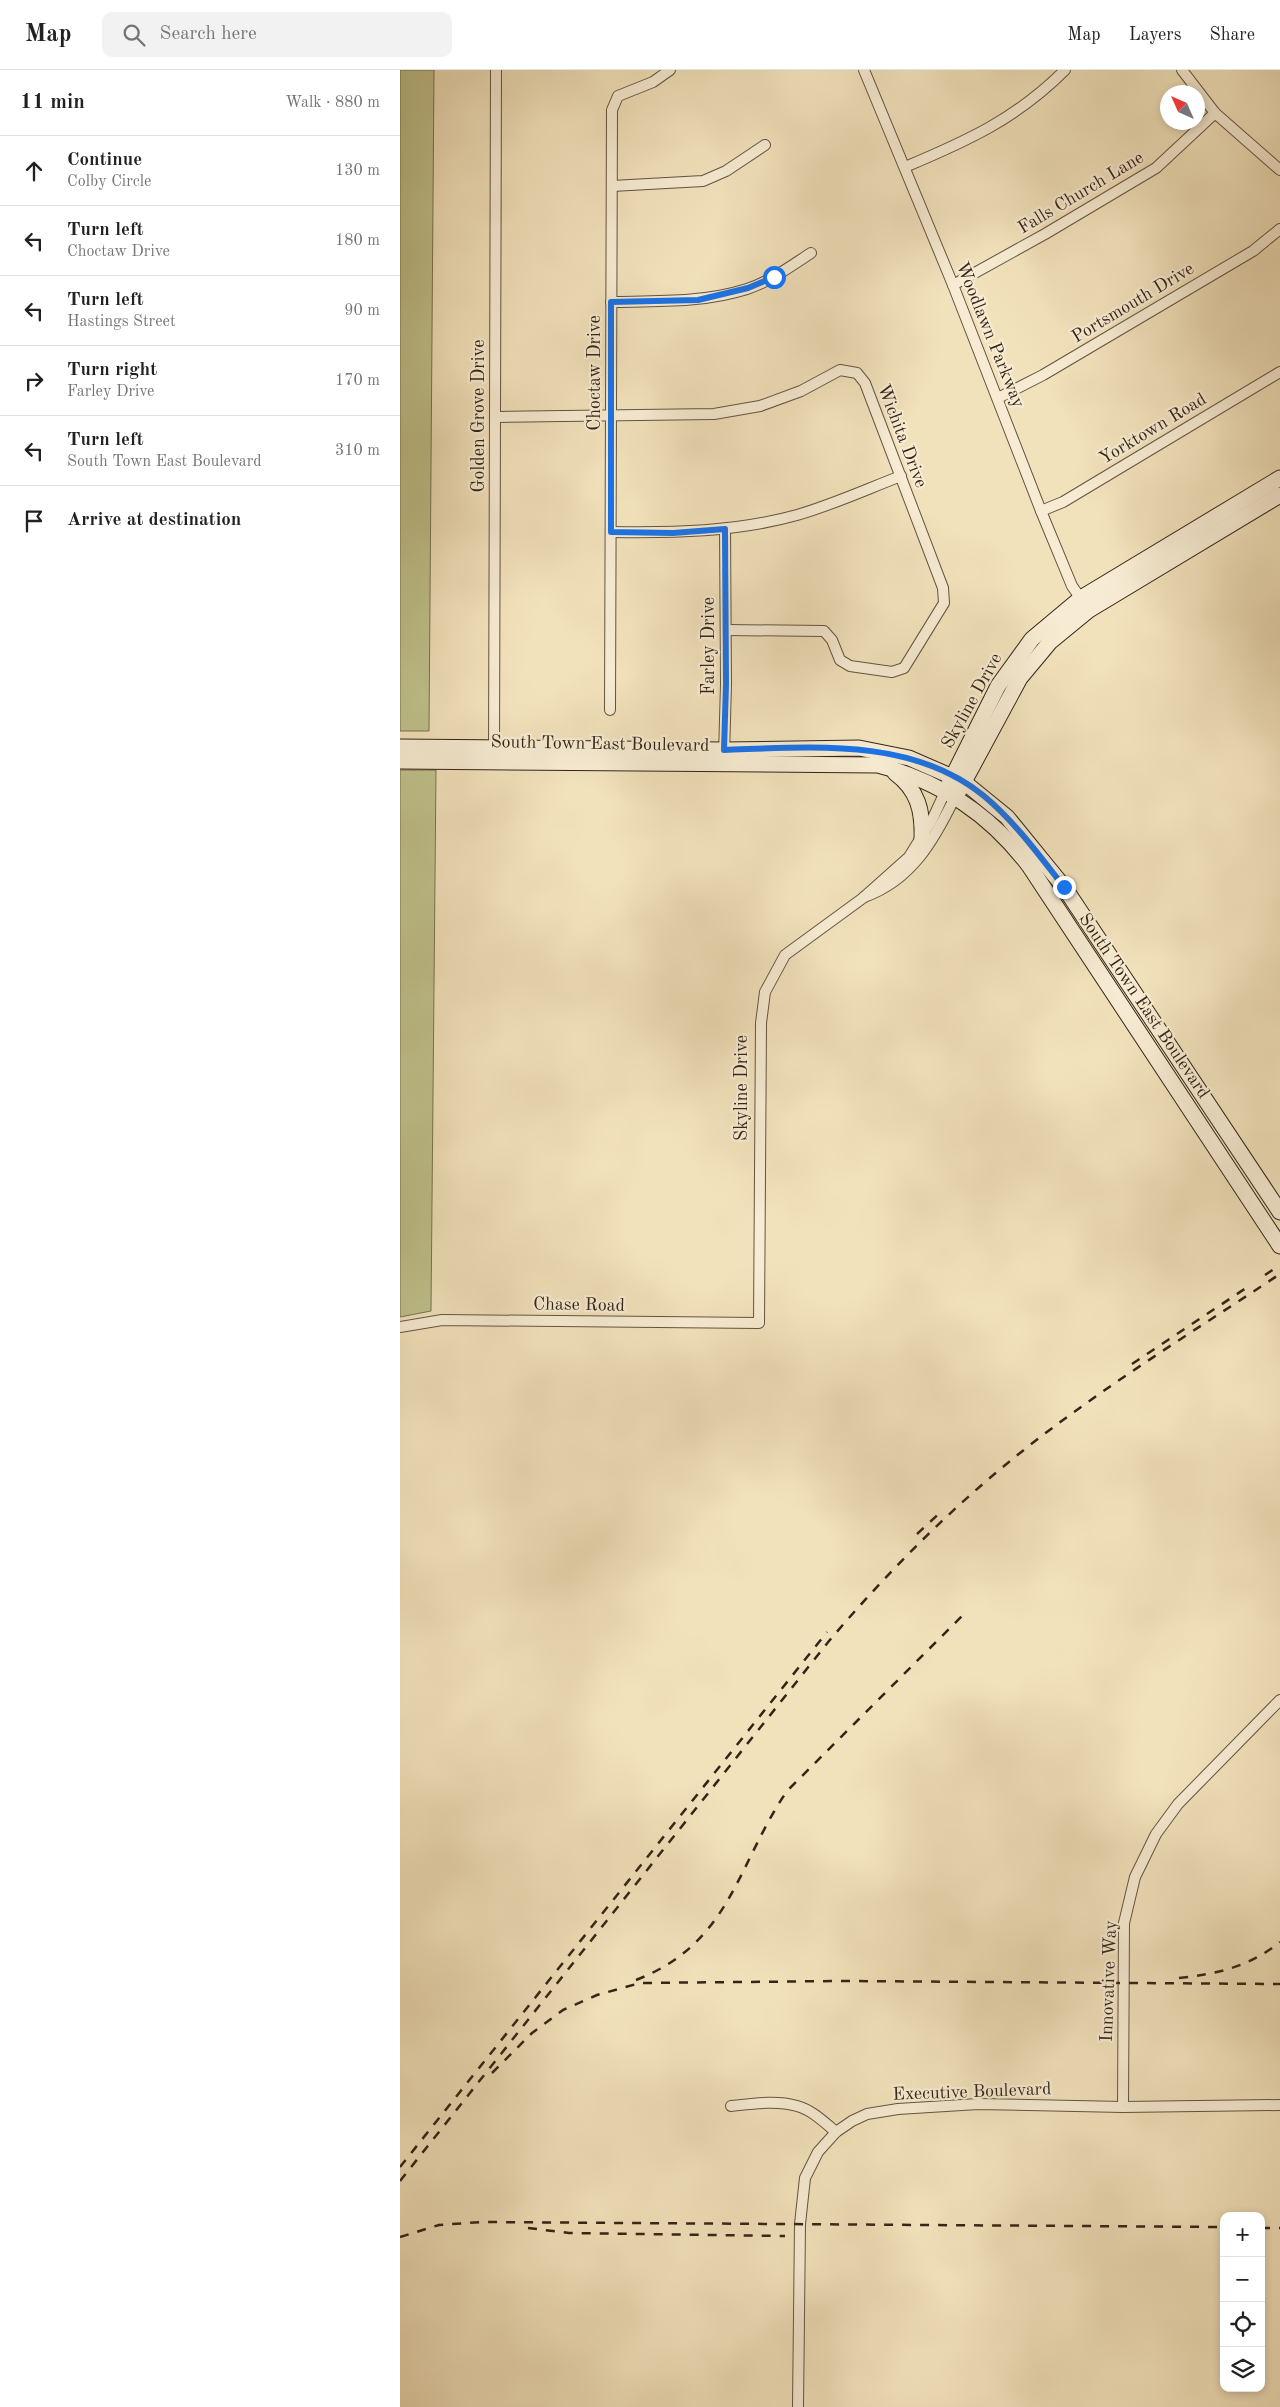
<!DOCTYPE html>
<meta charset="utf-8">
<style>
:root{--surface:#fff;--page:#f2f2f2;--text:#202124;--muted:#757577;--line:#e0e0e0}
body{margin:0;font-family:"Old Standard TT",serif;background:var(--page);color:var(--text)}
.controls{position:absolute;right:15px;bottom:15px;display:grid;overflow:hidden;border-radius:10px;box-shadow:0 2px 8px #0003}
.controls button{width:45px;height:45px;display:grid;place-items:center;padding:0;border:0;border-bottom:1px solid var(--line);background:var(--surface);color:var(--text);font:25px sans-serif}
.compass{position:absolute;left:760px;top:15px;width:45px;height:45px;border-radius:50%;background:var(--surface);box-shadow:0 2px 8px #0003;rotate:315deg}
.stop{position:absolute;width:15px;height:15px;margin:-11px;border:4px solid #1a73e8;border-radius:50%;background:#fff}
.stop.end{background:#1a73e8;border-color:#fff;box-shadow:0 1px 5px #0008}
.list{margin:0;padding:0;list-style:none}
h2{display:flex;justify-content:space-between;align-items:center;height:65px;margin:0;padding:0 20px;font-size:21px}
h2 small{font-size:16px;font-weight:400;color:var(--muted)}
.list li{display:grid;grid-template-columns:32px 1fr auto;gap:15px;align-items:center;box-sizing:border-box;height:70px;padding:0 20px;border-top:1px solid var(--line)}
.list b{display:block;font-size:19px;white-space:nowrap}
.list p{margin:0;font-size:16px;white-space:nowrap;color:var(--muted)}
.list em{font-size:16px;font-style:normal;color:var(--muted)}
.icon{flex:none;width:28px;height:28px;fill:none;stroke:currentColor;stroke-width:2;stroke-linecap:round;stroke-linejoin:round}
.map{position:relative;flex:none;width:880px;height:2337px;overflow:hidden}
header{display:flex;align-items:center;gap:30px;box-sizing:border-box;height:70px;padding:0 25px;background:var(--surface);border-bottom:1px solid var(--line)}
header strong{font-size:24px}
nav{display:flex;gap:28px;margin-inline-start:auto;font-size:18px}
.search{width:350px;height:45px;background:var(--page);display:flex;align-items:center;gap:12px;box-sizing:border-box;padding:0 18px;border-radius:10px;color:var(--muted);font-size:19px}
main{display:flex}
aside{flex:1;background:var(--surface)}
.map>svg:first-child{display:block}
.green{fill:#c0c28d;stroke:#7a7352}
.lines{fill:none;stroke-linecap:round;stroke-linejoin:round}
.minor-casing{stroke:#645440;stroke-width:12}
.secondary-casing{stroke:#342417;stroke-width:17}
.minor{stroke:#f7ecd3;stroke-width:10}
.secondary{stroke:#f7ecd3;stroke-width:15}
.rail{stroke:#342417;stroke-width:2.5;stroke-dasharray:9 9;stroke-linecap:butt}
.route{stroke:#1a73e8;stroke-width:6}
.labels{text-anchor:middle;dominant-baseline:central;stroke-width:4.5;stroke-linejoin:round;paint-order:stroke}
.street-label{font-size:18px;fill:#342417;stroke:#f7ecd3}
</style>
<header>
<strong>Map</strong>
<div class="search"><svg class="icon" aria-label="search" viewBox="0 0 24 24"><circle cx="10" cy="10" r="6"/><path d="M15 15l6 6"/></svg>Search here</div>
<nav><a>Map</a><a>Layers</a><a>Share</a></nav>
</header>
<main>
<aside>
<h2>11 min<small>Walk · 880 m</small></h2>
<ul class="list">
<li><svg class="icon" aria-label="ahead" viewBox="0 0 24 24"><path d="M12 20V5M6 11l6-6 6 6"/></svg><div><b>Continue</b><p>Colby Circle</p></div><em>130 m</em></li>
<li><svg class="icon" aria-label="left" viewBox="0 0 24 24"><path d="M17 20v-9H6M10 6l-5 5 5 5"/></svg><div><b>Turn left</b><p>Choctaw Drive</p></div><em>180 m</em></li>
<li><svg class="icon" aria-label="left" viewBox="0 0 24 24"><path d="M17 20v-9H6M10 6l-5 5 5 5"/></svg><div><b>Turn left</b><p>Hastings Street</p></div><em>90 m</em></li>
<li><svg class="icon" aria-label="right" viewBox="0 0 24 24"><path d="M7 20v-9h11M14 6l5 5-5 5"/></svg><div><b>Turn right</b><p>Farley Drive</p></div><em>170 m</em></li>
<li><svg class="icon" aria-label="left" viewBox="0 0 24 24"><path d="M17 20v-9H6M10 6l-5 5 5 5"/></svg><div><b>Turn left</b><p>South Town East Boulevard</p></div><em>310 m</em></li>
<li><svg class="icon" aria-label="arrive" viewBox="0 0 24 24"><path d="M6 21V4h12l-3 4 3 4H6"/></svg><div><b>Arrive at destination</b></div></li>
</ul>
</aside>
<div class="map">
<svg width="880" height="2337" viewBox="0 0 880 2337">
<rect width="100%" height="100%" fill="#f2e2bc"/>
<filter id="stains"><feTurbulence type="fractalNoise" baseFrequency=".004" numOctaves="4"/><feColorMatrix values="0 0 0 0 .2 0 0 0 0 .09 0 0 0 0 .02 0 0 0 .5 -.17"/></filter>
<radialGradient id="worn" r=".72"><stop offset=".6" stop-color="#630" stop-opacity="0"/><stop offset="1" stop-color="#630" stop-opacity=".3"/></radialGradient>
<!-- green -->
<g class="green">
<path d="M0,0H34L29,661H0Z"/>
<path d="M0,700H36L31,1241L0,1247Z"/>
</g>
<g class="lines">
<!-- minor casing -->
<g class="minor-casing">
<g id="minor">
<path d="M464,0L553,215L641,441L672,516L684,533"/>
<path d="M782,0L815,43L880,100"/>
<path d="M505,97C567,71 616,49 665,0"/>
<path d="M212,116L303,111L326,101L365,75"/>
<path d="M553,215L645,164L756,98L815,43"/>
<path d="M211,232C257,231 303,233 347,219C371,211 391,196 411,183"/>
<path d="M598,328L643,305L853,181L880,159"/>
<path d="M95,347L314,344L360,336L401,321L440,300L457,303L465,313L543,518L544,533L504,598L492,602L450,596L440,590L432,570L424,561L326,560"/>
<path d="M641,441L663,432L880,302"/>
<path d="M211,462C273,463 336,462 397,445C432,435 467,419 501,406"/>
<path d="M210,640L212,40L218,26L253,12L270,0"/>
<path d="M94,684L96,0"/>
<path d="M324,685L326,614L325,459"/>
<path d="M464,827C512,810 534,770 555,727"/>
<path d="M0,1257L42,1250L359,1253L361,953L365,922L385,885L463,828L509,787L532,750L545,722"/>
<path d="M331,2036C351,2034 376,2030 397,2036C412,2040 424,2052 436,2062"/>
<path d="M723,2037L724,1853L735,1807L756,1764L778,1734L880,1630"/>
<path d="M398,2337L400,2154L405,2108L418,2082L436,2062L452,2051L467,2044L498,2039L578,2034L723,2037L880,2035"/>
</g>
</g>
<!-- secondary casing -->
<g class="secondary-casing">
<g id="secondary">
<path d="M0,677L324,680L459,678L509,688L564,712L607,747L664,817L880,1142"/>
<path d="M0,691L478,695C542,712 591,745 630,797L880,1176"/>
<path d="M495,703C518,720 523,741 522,769"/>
<path d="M549,714L598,616L632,569L681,528L880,408"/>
<path d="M559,721L620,608L650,572L689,540L880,425"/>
</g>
</g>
<!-- minor -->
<use href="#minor" class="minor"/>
<!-- secondary -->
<use href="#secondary" class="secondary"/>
<!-- rail -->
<g class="rail">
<path d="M865,1205L880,1195"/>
<path d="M732,1294L849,1216"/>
<path d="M517,1464L543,1440"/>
<path d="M779,1908C817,1904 849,1897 880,1872"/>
<path d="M236,1910C331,1873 336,1796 387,1721L564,1544"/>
<path d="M92,2003L132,1963L163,1940L197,1925L240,1913L443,1911L880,1914"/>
<path d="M0,2097L427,1562"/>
<path d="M0,2111L429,1571C486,1504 547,1442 615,1387C698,1320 791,1263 880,1204"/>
<path d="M128,2158L169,2163L385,2166"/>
<path d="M861,2158H880"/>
<path d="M0,2167L39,2155L82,2152L824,2157"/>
</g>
</g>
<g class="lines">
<!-- route -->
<path class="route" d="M374,207L348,218L298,230L211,232V462L273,463L325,459L326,614L324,680C411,677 512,667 584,726C615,752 639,785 664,817"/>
</g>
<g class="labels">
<!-- street labels -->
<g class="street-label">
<text transform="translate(681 123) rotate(-31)">Falls Church Lane</text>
<text transform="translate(733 233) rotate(-31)">Portsmouth Drive</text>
<text transform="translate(590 265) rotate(68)">Woodlawn Parkway</text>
<text transform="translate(195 303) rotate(-90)">Choctaw Drive</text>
<text transform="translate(79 346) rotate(-90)">Golden Grove Drive</text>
<text transform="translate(753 359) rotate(-31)">Yorktown Road</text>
<text transform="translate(502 366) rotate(69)">Wichita Drive</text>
<text transform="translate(309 576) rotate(-90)">Farley Drive</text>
<text transform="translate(572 631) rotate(-61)">Skyline Drive</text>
<text transform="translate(200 674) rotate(1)">South Town East Boulevard</text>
<text transform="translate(744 936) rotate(56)">South Town East Boulevard</text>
<text transform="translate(342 1018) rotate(-90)">Skyline Drive</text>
<text transform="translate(179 1235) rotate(1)">Chase Road</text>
<text transform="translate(709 1911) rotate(-88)">Innovative Way</text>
<text transform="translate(572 2022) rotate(-2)">Executive Boulevard</text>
</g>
</g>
<rect width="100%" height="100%" filter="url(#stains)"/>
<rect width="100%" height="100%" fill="url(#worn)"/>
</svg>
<div class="controls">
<button>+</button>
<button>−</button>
<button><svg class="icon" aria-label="locate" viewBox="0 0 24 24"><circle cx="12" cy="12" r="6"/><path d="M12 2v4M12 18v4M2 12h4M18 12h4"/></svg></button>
<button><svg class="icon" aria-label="layers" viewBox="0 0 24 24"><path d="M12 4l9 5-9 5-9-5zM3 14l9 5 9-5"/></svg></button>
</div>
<svg class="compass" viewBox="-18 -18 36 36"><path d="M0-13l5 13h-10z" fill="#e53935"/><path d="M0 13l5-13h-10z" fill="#757577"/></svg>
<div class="stop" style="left:374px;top:207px"></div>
<div class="stop end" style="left:664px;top:817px"></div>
</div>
</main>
